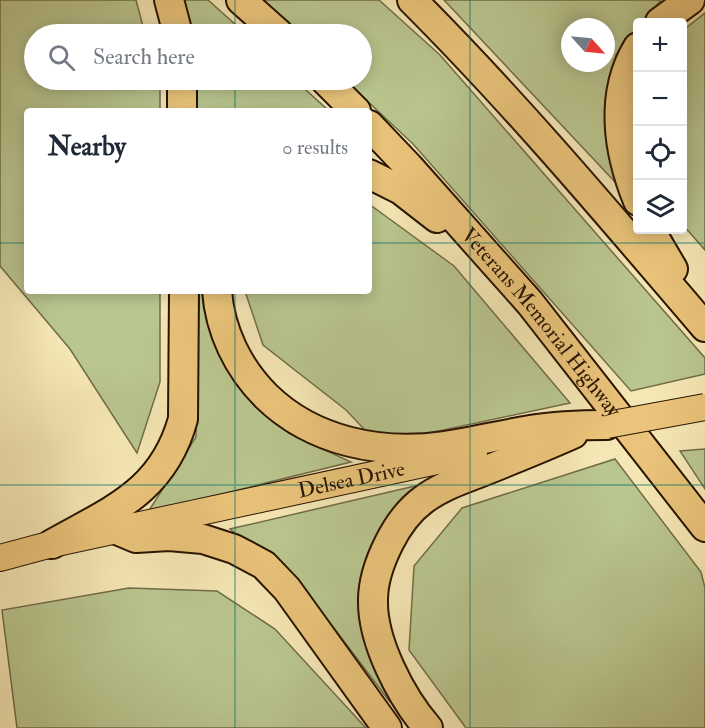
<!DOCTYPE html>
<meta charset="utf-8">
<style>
:root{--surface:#fff;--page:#f6f6f7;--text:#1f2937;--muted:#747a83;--line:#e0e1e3}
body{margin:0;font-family:"IM FELL Double Pica",serif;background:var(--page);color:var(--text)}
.controls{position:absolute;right:18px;top:18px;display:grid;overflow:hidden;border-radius:6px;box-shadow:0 3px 15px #0003}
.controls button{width:54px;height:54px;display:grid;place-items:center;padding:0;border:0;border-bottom:2px solid var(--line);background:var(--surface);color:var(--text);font:30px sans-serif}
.compass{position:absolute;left:561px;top:18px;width:54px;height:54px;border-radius:50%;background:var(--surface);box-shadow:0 3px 15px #0003;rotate:117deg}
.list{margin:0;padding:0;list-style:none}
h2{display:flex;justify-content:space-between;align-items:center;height:78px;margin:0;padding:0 24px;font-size:26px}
h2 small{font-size:20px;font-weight:400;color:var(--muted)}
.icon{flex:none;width:33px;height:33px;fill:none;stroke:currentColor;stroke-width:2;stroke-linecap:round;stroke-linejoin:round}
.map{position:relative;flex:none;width:705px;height:728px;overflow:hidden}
.search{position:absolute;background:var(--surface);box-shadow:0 3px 15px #0003;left:24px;top:24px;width:348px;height:66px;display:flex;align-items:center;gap:15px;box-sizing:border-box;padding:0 21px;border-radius:33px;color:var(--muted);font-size:22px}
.panel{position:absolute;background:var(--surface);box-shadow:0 3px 15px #0003;left:24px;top:108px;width:348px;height:186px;border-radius:6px}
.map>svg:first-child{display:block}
.green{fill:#bac68f;stroke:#716c48;stroke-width:1.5;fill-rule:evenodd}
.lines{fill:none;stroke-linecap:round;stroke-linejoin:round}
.major-casing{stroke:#281300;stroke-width:28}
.highway-casing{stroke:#281300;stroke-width:32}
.major{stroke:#eac47a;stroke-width:26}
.highway{stroke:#eac47a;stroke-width:28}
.major-bridge-casing{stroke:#281300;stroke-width:28;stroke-linecap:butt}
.major-bridge{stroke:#eac47a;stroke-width:26}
.grid{fill:none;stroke:#0f766e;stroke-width:1.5;stroke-opacity:0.55}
.labels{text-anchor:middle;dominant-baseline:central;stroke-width:4.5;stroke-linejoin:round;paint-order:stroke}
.street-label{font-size:21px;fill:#281300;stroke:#f8efcf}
</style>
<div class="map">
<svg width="705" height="728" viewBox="0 0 705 728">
<rect width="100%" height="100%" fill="#f5e7b5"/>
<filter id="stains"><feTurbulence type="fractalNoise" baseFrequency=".00333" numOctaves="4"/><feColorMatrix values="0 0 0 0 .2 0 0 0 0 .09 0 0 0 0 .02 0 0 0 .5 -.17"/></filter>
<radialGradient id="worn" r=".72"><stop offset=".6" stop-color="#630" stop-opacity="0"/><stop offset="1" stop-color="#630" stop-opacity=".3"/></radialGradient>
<!-- green -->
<g class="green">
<path d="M0,0H136L145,34H34V80H157L160,89V111H27V291H160V382L137,453L70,349L0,266Z"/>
<path d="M179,0H208L246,34H185Z"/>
<path d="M263,0H379L440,55L705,358V374L631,391L413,144L345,80H362V34H299Z"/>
<path d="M444,0H661L643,22H638L637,29L616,55L617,184ZM570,27H606V63H570Z"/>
<path d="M705,13V250L683,225L682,31Z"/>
<path d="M193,80H295L329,111H195Z"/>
<path d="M369,204L454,266L570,403L378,444L346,410L263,345L245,291H369Z"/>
<path d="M199,291H216L217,350L288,433L351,462L148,512L196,437Z"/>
<path d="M705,449V489L680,451Z"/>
<path d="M615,459L701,572L705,588V728H466L409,650L414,566L462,508Z"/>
<path d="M428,483L367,558L362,613L390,702L318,607L230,529Z"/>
<path d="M129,588L217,591L275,629L366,728H17L2,610Z"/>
</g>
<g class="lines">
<!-- major casing -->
<g class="major-casing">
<g id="major">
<path id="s1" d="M0,558L52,544L474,453"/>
</g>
</g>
<!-- highway casing -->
<g class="highway-casing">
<g id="highway">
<path d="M169,0L178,34"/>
<path d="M241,0L279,34"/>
<path d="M412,0C516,104 610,216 705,327"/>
<path d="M660,22L690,0"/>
<path d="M638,47C609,94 618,152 638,201"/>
<path d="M182,80V111"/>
<path d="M325,80L356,111"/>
<path id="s2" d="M369,125L409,167L530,303L705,527"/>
<path d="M369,174L401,190L437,218"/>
<path d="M650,230L673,269"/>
<path d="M217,291C220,331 238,368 266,396C313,442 381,455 444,446C473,442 501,435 530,430C555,426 582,425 607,425"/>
<path d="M117,530L136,538L169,536L203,539L234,549L264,565L287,589L387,728"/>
<path d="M52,544C112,510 163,492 183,419L184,291"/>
<path d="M428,728C401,697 372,641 373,600C373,579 380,561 389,543C397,527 408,511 423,500C441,486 464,479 484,471C514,459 544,447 573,434"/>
</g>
</g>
<!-- major -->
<use href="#major" class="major"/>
<!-- highway -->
<use href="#highway" class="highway"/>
<!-- major-bridge casing -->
<g class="major-bridge-casing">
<path id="major-bridge" d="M607,425L705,407"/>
</g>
<!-- major-bridge -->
<use href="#major-bridge" class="major-bridge"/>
</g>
<!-- grid -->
<path class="grid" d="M235,0V34M470,0V728M235,80V111M0,243H27M369,243H705M235,291V728M0,485H705"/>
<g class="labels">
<!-- street labels -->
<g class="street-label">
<text stroke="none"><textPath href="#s2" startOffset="262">Veterans Memorial Highway</textPath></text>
<text stroke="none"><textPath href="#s1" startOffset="360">Delsea Drive</textPath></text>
</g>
</g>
<rect width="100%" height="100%" filter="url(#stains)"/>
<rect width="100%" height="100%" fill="url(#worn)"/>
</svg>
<div class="controls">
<button>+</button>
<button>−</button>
<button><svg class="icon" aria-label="locate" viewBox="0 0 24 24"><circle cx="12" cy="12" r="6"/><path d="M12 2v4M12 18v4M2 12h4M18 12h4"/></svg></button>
<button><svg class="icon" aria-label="layers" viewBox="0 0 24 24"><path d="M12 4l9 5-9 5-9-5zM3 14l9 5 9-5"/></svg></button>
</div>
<svg class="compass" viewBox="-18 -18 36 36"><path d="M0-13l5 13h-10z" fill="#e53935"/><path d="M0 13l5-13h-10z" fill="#747a83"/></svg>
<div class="search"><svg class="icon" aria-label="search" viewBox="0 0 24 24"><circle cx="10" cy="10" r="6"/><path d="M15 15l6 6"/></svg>Search here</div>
<section class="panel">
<h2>Nearby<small>0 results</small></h2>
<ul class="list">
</ul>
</section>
</div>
